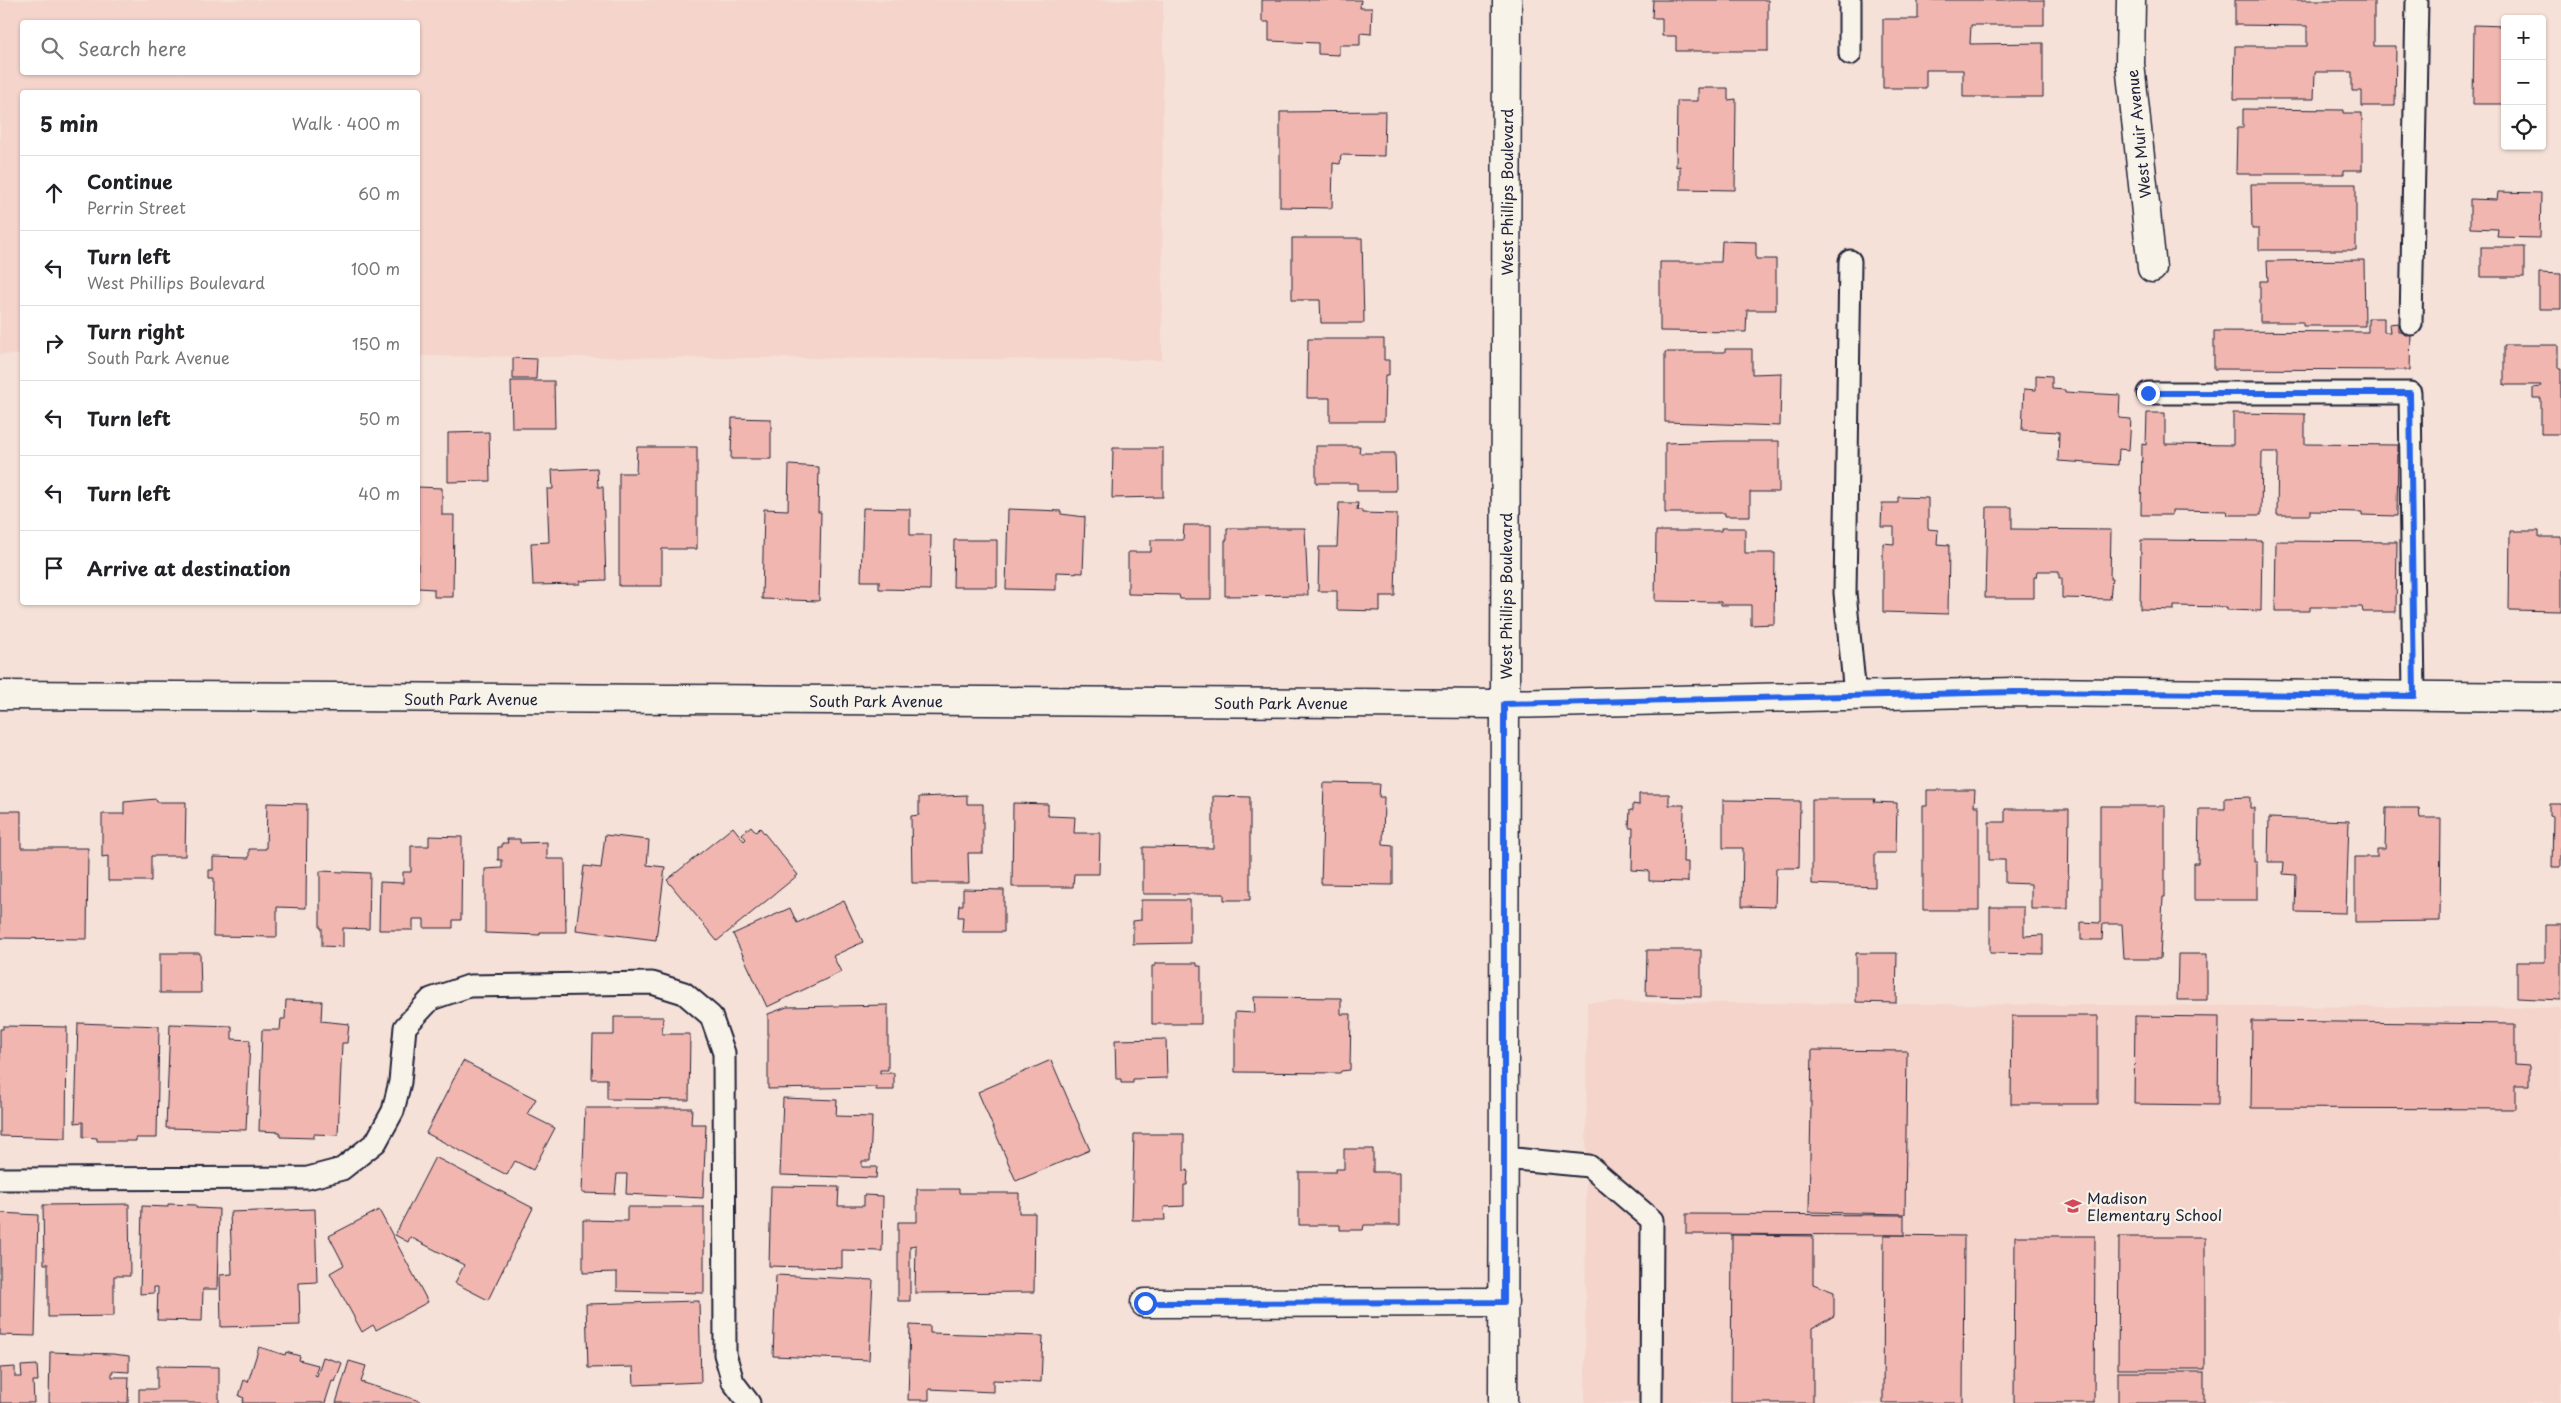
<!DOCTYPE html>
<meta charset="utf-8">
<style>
:root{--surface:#fff;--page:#f2f2f2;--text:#202124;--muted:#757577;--line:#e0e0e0}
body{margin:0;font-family:"Playpen Sans",sans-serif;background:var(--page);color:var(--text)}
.controls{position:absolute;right:15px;top:15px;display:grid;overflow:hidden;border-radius:5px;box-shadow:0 1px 4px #0004}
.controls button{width:45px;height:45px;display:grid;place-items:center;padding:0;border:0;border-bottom:1px solid var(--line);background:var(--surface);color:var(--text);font:25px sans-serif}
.stop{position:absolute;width:15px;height:15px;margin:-11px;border:4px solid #2563eb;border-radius:50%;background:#fff}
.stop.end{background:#2563eb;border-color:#fff;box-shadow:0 1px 5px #0008}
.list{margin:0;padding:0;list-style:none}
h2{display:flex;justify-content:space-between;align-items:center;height:65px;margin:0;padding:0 20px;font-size:21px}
h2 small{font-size:16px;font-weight:400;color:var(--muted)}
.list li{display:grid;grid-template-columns:32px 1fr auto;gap:15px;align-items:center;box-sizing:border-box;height:75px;padding:0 20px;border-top:1px solid var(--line)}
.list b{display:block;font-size:19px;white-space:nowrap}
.list p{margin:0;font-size:16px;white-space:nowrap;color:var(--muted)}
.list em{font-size:16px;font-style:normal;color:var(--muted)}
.icon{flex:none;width:28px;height:28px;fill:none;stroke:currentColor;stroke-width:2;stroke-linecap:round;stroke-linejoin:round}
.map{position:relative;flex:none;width:2561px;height:1403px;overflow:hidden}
.search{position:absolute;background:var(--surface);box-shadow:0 1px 4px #0004;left:20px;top:20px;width:400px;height:55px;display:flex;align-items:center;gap:12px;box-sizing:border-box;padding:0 18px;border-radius:5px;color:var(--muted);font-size:19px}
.panel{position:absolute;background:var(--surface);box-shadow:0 1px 4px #0004;left:20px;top:90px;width:400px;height:515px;border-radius:5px}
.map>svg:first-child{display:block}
.built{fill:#f4d4cb;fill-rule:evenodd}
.building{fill:#f1b6af;stroke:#22223b}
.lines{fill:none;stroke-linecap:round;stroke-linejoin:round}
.lane-casing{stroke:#22223b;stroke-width:25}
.street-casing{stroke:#22223b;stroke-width:31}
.secondary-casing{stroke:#22223b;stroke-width:31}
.lane{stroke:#f7f3e8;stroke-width:21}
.street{stroke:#f7f3e8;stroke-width:28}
.secondary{stroke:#f7f3e8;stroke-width:28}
.route{stroke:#2563eb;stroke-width:6}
.labels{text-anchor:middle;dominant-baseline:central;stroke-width:4.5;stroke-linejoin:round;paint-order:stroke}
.street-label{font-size:15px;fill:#22223b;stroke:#f7f3e8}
.poi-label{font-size:15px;fill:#22223b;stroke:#f7f3e8;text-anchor:start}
</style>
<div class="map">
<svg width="2561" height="1403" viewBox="0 0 2561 1403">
<rect width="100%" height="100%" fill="#f5e1d7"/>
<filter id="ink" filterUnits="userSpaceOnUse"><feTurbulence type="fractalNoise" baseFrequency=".02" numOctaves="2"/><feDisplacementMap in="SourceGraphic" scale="10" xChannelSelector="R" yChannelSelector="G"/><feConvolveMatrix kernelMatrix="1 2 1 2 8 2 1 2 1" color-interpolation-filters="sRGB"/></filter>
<g filter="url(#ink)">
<!-- built -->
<g class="built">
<path d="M0,0H1163L1162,360L418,356V92H22V355L0,354ZM22,22H418V72H22Z"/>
<path d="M1587,1002L2561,1008V1403H1585Z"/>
</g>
<!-- building -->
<g class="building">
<path d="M1262,0H1361L1360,8H1372L1371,34L1360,33V45H1339V55L1318,54V43L1269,41V22H1262Z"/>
<path d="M1653,0H1768V51H1676V36H1662V18H1652Z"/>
<path d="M1918,0H2044V25H1971L1970,44L2043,43V97H1963V70H1926V88H1883V19H1918Z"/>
<path d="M2235,0H2374V46H2396L2395,106H2362V91H2352V72H2315L2314,99H2234L2235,46H2307V26L2235,25Z"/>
<path d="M2474,25L2505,26V104H2473Z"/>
<path d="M1698,88H1728V100L1736,99L1735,190L1680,189V166L1676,167L1677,101H1698Z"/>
<path d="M2243,109L2344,110V113H2362V170H2344V174H2236L2237,128H2243Z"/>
<path d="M1385,111L1384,156L1341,155L1340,164L1333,163L1332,208L1280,207V112Z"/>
<path d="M2251,184H2356V250H2259V229H2252Z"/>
<path d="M2498,192L2541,193L2540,238L2497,237L2498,229L2470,228V199L2497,200Z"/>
<path d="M1292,238H1362L1364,323H1321L1320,300H1292Z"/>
<path d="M1722,241L1756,242V259H1776V310H1747L1746,332L1660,331V262H1721Z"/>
<rect x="2481" y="247" width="43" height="30"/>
<path d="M2364,260L2365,326H2303V322H2260V281H2268L2267,261Z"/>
<path d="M2539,273L2561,274V309H2539Z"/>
<path d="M2368,318H2384V332H2390L2389,324L2398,323V332H2411L2410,370L2214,369V331L2368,332Z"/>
<path d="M1308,339H1384V360H1389V375H1385L1384,421H1330V398H1307Z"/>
<path d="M2504,345H2558V368H2561V434H2541V398H2533V388L2540,387L2541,385H2504Z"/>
<path d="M1725,349H1752V374L1781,373L1780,426L1665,422V352H1725Z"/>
<path d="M513,358L537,359L536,379H513Z"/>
<path d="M2036,375L2052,376V389L2065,390V392L2120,395L2119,418L2131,419L2129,450L2119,449L2118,465L2058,461L2059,432L2022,430L2024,389L2036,390Z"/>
<path d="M511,381H554L555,428H512Z"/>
<path d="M2147,413H2165V444L2233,445V413L2305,414V444L2398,445L2397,516L2362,515V512L2310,511V515H2277L2278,452H2262L2261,515H2228L2227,511L2172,510V515H2141L2142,444L2146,445Z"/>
<path d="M732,418L771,419V459H731Z"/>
<path d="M489,432L490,481L448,482V433Z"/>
<path d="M1726,441H1779V492H1750V516H1725V513H1665V443Z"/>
<path d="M1316,446H1360L1359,453H1395L1396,491H1357V483H1316Z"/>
<path d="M637,447H697V549H662V586H619V473H636Z"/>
<path d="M1113,448H1163V497L1112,498Z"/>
<path d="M789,465L819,467L818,512H821L819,601L762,599L764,509L788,510Z"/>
<path d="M597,468L598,487H603L606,580L580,581V584L533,585L531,543L549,542L547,489H553L552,470Z"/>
<path d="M418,487L442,488V515H454L453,597H434V589L418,588Z"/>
<path d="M1898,497L1928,498V529L1938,530L1937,544L1949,545L1948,614L1883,612V543L1894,544V527H1881L1882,503H1898Z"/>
<path d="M1339,503H1358L1357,510H1362V513L1397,514L1395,596H1380V611L1337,610V591H1318L1319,547H1337Z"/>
<path d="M1987,507H2012V529L2111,530L2110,579H2112L2110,599L2062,598V578H2059V571H2037L2036,577H2034V598H1985Z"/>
<path d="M863,508L910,509V535H931L930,590L879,589V581H861Z"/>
<path d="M1008,509L1061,511V514L1085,517L1083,573L1056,572V590L1006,589Z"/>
<path d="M1184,525H1211V599H1180L1179,595L1128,594V552H1151V540H1183Z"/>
<path d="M1227,528H1305L1308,595L1225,596V540H1227Z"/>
<path d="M1721,528H1745V553H1775L1774,624L1751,625V605H1721V602L1655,601L1656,531H1721Z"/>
<path d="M2510,531H2539V537H2561V611L2509,610Z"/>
<path d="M954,540H997V587H953Z"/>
<path d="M2141,540L2262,541L2261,611L2227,610V607L2174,606V610L2140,609Z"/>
<path d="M2276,541L2397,542L2396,612H2363L2362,607H2310V611H2275Z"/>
<path d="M1324,783L1380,784L1379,797H1384L1383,845L1393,846V885L1321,884Z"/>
<path d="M1927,790H1975L1974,806H1979V910H1923V806H1927Z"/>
<path d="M1639,794H1669V805H1684L1683,862H1688V882L1649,881V871L1632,870L1633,828H1629L1630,810H1633V804L1639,805Z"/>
<path d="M967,795V804H983V853H968L969,883H912L911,816L919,815V797Z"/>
<path d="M1213,796L1250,797V900H1224V894H1143V847L1213,848Z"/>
<path d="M2250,797V808H2254V861H2257V900H2194V863H2198L2199,809H2225V798Z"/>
<path d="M156,799L157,802H186L185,856H151V881H108V856L102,857V814H124V802Z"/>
<path d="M1812,799H1875L1874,802L1897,803L1896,853H1875V887L1812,884Z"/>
<path d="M1723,800L1800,801L1799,868H1776L1775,907L1742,906L1743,848H1723Z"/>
<path d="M267,803L307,804L306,908L277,907V937L213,936L214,878H209V870H213V857L249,858V849H266Z"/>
<path d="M1013,803L1048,804V816L1075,817L1074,833H1100L1099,874H1074L1073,887H1012Z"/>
<path d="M2549,804H2561V867H2552L2553,816L2549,815Z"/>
<path d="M2100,806H2165V897H2163L2160,959H2124L2122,924H2103L2102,940H2081V922L2100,923Z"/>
<path d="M2386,808H2419L2420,818H2441L2440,921L2355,922V857H2377V849H2385Z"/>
<path d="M2005,809H2069L2068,909H2031V884L2005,883V860H1989V822H2005Z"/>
<path d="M0,811H21V848H88L87,939L0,938Z"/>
<path d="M2269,818L2349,821L2346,913L2295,912L2296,875L2283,874L2284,862H2268Z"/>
<path d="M751,826L756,832L760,828L798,875L717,941L667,880L733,827L744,841L746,839L742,834Z"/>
<path d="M605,835L649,840L647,865L665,867L656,940L576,930L584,866L601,868Z"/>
<path d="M429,836L462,837L461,920H453V928H424V919H413V930H379L380,882L403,883V872H411V846H429Z"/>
<path d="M507,839H520V843L547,842V859H565L566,932H540V935L485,933V869L502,868V860H498V847H502V843H508Z"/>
<path d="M320,871L370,873L369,929L343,928V947L322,946V928H320Z"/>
<path d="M963,889L1004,890V932H962L963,917H958L959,905H963Z"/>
<path d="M1141,900H1190V943L1133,944V921L1141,920Z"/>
<path d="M844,901L863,942L833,956L841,972L767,1007L733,934L790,908L797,923Z"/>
<path d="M1990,907H2024V936L2043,935V954L1990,953Z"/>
<path d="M2545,925H2561V1000L2517,998V962H2545Z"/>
<path d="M1647,950H1701V997L1646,996Z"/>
<path d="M160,953H200L201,993H160Z"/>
<path d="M1856,953H1897L1896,1003L1856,1002Z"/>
<path d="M2178,954H2207V1000H2177Z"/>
<path d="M1155,963H1197V966H1201V1024H1152V966H1155Z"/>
<path d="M1254,997L1341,998V1014H1351L1350,1070L1341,1071L1340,1073L1235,1072V1012L1255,1013Z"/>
<path d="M286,1000L322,1001L321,1021L349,1024L347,1043H342L338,1135L314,1134V1138L280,1137V1132L259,1131L262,1030H280L281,1019H285Z"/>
<path d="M888,1005V1070H880V1073H894V1090H876V1087L768,1089V1014L787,1007Z"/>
<path d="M2012,1016H2098V1104H2011Z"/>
<path d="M2135,1016L2219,1017L2218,1105L2134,1104Z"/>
<path d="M614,1017H663L662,1034H690L689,1100L607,1099V1079H592L593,1035H614Z"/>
<path d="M2252,1021L2515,1024V1065L2529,1066V1085H2515V1109L2251,1108Z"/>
<path d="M78,1023L159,1026L157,1138H136V1141H97V1138L83,1137V1122L75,1123Z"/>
<path d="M170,1024L232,1026V1039L250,1040L246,1130L166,1128Z"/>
<path d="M3,1026L67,1027L66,1138L0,1136V1029H3Z"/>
<path d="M1166,1039L1167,1078L1133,1079V1083H1121V1079H1116L1115,1040Z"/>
<path d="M1812,1050L1907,1051L1905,1214L1809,1212Z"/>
<path d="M1051,1060L1090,1150L1016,1181L978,1092Z"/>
<path d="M463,1061L536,1099L527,1114L555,1128L533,1170L515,1161L507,1175L426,1133Z"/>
<path d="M783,1098L837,1100L836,1116L872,1117L870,1161H862V1167H877L876,1178L780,1175Z"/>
<path d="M585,1108H692L691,1124H706L703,1198L626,1194L627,1174H617L615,1194L582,1193Z"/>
<path d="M1134,1134H1184V1171L1188,1170L1187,1185H1184V1206L1164,1207L1165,1220H1132Z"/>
<path d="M1344,1149H1373V1172H1400V1225H1364L1363,1230H1340V1225H1299V1172H1336V1169H1344Z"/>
<path d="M435,1157L533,1208L488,1300L455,1283L464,1265L410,1237L408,1242L395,1235Z"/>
<path d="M771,1186L839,1187L838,1206H864V1195L883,1196L882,1251L842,1250V1268L769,1266Z"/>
<path d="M917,1189H959V1193H1019V1213H1035L1034,1292L915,1293L916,1245L910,1246V1301H898V1222H917Z"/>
<path d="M129,1204L130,1276H114V1316L48,1317V1264H44L43,1205Z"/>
<path d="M168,1204L196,1205V1208L219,1209L217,1289H203L202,1321L157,1320L158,1287H154V1293L140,1294L142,1206L168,1207Z"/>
<path d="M627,1207H704V1293L617,1291V1272L583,1273V1220L627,1221Z"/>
<path d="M315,1209L317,1282L299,1283L300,1325L221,1327L220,1275L232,1274L230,1212Z"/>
<path d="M379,1210L428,1302L376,1330L373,1325L362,1332L330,1273L344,1265L329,1236Z"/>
<path d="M0,1213L38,1215L35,1336L0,1335Z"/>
<path d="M1686,1214L1904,1215V1235L1686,1234Z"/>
<path d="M1732,1235L1813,1236V1284L1834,1292V1316L1813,1328V1403H1731Z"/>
<path d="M1884,1235L1964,1236L1963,1403H1883Z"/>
<path d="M2015,1236H2095L2094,1403H2014Z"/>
<path d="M2119,1237H2205V1369H2118Z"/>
<path d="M776,1275L873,1280L869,1360L773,1356Z"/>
<path d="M699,1301L701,1382L634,1385L633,1367L588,1368L586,1304Z"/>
<path d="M910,1325L930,1326V1333L1043,1336L1041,1382L993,1380V1392L929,1389V1400H908Z"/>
<path d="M259,1347L285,1355L286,1352L300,1356L299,1360L318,1365L315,1375L317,1376L323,1357L342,1363L335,1382L332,1381L325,1403H242L244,1398L239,1396L244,1380L248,1382Z"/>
<path d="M50,1352L113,1354L129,1356V1372L112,1371V1377H129L128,1403H49Z"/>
<path d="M349,1361L366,1366L361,1382L420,1401L419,1403H336Z"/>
<path d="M37,1365L38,1381H33L34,1403H0V1368L15,1367V1377H22L21,1366Z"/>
<path d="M157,1366L219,1367V1403H139V1389H157Z"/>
<rect x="2118" y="1372" width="86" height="31"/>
</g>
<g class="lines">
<!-- lane casing -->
<g class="lane-casing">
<g id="lane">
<path d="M1850,54V0"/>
<path d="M1850,261L1845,593L1855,695"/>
<path d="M2411,324L2417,0"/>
<path d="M2148,393H2410L2414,696"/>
<path d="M1504,1158L1589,1166L1652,1220L1651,1403"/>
<path d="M0,1179L308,1178L342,1169L376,1142L393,1111L400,1082L405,1027L431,999L469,986L652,983L684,993L711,1016L724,1053L725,1354L733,1382L749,1403"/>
</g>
</g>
<!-- street casing -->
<g class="street-casing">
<g id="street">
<path d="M2131,0L2130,64L2152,268"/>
<path d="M1145,1303L1504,1302"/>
</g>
</g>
<!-- secondary casing -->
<g class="secondary-casing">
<g id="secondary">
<path d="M0,695L1504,704L2014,692L2561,697"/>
<path d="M1503,1403L1507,0"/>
</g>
</g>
<!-- lane -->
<use href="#lane" class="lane"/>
<!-- street -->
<use href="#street" class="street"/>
<!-- secondary -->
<use href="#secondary" class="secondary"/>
</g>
</g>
<g class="lines" filter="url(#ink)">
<!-- route -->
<path class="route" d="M1145,1303L1504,1302V704L2014,692L2414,696L2410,393H2148"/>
</g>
<!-- icons -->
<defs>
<g id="school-bare" transform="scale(1.35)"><path d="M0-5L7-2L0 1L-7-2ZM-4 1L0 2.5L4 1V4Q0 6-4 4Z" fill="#d1495b" stroke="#f7f3e8" stroke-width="2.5" paint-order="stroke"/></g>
</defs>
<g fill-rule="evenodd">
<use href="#school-bare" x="2073" y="1206"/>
</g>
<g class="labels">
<!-- street labels -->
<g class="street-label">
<text transform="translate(2138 134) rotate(-96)">West Muir Avenue</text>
<text transform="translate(1506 192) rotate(-90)">West Phillips Boulevard</text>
<text transform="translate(1505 596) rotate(-90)">West Phillips Boulevard</text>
<text x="471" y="698">South Park Avenue</text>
<text x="876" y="700">South Park Avenue</text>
<text x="1281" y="702">South Park Avenue</text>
</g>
<!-- poi labels -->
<g class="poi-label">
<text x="2087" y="1197">Madison<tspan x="2087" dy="17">Elementary School</tspan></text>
</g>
</g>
</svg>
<div class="controls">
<button>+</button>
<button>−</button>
<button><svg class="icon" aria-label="locate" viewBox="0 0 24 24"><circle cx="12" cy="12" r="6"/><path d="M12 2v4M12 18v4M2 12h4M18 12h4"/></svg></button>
</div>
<div class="stop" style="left:1145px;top:1303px"></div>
<div class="stop end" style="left:2148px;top:393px"></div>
<div class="search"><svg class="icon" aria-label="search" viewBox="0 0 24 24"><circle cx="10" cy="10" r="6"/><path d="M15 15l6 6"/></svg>Search here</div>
<section class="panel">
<h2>5 min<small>Walk · 400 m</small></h2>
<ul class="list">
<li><svg class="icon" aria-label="ahead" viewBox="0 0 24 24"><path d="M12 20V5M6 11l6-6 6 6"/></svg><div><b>Continue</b><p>Perrin Street</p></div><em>60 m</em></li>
<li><svg class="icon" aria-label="left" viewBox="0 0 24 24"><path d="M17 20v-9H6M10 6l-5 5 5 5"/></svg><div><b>Turn left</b><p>West Phillips Boulevard</p></div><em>100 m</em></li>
<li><svg class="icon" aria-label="right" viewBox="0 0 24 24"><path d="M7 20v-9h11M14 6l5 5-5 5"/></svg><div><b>Turn right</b><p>South Park Avenue</p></div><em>150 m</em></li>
<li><svg class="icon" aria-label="left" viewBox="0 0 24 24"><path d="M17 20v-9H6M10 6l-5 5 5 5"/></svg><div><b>Turn left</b></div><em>50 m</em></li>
<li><svg class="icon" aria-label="left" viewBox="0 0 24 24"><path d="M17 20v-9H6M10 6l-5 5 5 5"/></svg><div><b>Turn left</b></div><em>40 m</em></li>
<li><svg class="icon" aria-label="arrive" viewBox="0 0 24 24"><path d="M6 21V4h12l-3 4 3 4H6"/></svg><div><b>Arrive at destination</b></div></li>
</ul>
</section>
</div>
